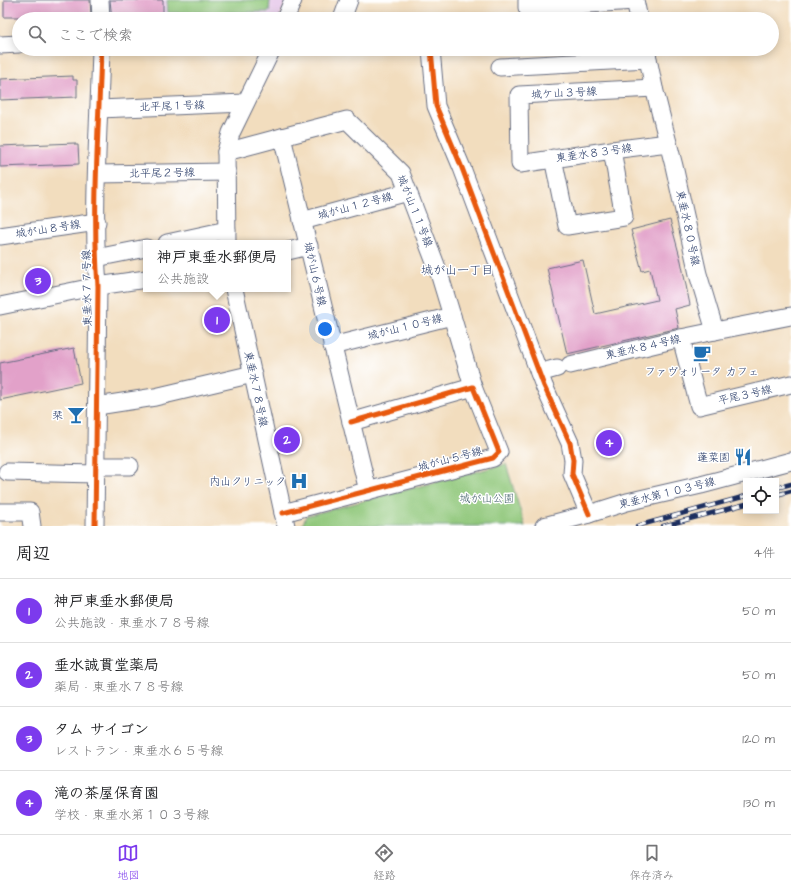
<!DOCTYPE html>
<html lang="ja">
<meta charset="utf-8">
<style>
:root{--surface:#fff;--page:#f6f6f6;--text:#202124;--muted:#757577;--line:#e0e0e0;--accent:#7c3aed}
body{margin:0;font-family:"Architects Daughter","Klee One",sans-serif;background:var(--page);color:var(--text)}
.controls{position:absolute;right:12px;bottom:12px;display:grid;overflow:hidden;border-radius:0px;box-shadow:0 2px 10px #0003}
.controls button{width:36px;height:36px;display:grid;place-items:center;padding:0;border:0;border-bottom:1px solid var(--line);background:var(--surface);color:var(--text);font:20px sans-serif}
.you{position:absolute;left:325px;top:329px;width:14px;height:14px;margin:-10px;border:3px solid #fff;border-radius:50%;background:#1a73e8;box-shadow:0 0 0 6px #1a73e833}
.badge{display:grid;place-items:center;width:26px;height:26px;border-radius:50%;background:var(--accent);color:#fff;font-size:13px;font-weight:700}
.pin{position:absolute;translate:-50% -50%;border:2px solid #fff;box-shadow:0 1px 4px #0006}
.popup{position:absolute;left:143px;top:240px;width:148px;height:52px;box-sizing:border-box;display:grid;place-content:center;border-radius:0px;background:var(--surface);filter:drop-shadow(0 1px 3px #0005);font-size:13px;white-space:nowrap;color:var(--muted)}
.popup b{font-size:15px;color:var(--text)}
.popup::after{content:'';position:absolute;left:50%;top:100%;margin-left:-8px;border:8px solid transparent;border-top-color:var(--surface)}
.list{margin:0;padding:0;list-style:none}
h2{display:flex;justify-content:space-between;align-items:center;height:52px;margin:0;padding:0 16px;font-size:17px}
h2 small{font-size:13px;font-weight:400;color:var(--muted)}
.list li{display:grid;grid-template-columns:26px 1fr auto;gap:12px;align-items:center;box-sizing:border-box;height:64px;padding:0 16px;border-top:1px solid var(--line)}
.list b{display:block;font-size:15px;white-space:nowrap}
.list p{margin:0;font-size:13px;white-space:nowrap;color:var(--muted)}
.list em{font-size:13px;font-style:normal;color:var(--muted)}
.icon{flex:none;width:22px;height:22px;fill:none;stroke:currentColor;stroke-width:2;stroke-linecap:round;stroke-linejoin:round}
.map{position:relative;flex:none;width:791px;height:526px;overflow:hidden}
.search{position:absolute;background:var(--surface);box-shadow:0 2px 10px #0003;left:12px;right:12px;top:12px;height:44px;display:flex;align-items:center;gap:10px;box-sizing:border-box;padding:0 14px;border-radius:22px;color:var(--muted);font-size:15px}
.sheet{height:308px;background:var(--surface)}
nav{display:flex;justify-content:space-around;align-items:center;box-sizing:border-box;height:56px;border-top:1px solid var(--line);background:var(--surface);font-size:11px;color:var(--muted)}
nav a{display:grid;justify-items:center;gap:2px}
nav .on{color:var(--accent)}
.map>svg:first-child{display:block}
.built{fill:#ead1ed}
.green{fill:#91c87b;stroke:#567c6c}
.building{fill:#e2a1c9}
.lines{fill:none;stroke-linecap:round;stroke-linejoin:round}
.minor-casing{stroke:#666c80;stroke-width:19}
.minor{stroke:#fff;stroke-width:17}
.rail-casing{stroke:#1b2f5e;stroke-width:4.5}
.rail{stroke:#fff;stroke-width:3;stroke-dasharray:9;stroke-linecap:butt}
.cycleway-casing{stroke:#fff;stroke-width:8}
.cycleway{stroke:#e8590c;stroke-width:5}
.labels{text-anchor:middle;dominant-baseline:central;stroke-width:3;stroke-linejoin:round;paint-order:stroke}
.street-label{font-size:11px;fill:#1b2f5e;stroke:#fff}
.poi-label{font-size:11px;fill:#1b2f5e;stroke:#fff;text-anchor:end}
.park-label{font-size:11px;fill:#3e5d67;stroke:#fff}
.neighbourhood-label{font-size:12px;fill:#1b2f5e;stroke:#fff}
</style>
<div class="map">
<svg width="791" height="526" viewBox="0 0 791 526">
<rect width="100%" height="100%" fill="#fff"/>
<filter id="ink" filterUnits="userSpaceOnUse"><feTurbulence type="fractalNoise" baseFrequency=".025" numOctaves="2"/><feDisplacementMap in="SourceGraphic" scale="8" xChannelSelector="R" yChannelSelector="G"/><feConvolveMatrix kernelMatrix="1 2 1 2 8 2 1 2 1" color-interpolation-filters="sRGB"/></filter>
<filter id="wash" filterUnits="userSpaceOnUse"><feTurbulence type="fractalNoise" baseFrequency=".012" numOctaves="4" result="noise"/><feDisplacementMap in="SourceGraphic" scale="16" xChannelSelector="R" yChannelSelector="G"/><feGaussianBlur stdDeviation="0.9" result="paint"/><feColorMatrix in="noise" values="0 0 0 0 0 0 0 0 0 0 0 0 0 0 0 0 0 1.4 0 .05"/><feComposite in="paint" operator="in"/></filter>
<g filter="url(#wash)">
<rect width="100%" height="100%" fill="#f2ddbe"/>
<!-- built -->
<path class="built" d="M103,0H286L279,19H104Z"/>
<!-- green -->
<g class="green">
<path d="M167,0H270L269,12L168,13Z"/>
<path d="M506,464L525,526H302L306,516Z"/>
</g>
<g id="blocks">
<!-- building -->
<g class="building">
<path d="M4,0H90L91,16H75V19H20V17H4Z"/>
<path d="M110,0H163V19H112Z"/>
<path d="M73,76V80H77V97L0,100V79Z"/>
<path d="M75,143V145H78L79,164L0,167V146Z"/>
<path d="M670,220L681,261L690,305L675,309L679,328L567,354L547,268L583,260L595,314L657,300L650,269L642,271L631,230Z"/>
<path d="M74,348L81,383L0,400V363Z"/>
</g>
</g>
</g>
<g filter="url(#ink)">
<use href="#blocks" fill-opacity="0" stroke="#666c80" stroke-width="1"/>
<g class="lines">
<!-- minor casing -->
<g class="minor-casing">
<g id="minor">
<path d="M100,0L101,19"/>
<path d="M527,0V8L635,1"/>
<path d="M635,0L639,19"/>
<path d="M285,19L293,0"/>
<path d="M342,19L349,0"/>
<path d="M0,45L19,44"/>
<path d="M431,49L436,106L462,168L544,386L570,443L573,460L572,474L589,514"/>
<path d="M646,49L654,88L674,166L698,274L715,331L791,316"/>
<path d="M500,67L648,59"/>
<path d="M654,88L519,95L520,164L612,150L668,143"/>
<path d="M99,109L245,103"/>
<path d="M282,137L347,120L401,173L439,273L452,316"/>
<path d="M226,152L282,137L368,491"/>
<path d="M553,158L567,226L624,217L612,150"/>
<path d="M97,174L227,172"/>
<path d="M302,221L408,192"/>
<path d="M0,236L97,222"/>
<path d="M167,243L227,230"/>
<path d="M227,243L226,152L231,133L272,49"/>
<path d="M288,251L309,246"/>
<path d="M96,258L146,248"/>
<path d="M234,289L286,526"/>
<path d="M0,306L98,286L146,279"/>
<path d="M681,338L699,406L791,384"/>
<path d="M332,346L452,316L473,387"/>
<path d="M570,365L681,338L715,331"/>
<path d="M539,373L557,368"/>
<path d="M97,406L155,397L253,374"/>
<path d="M96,466H130"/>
<path d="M7,472L96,474"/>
<path d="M0,512H30L32,526"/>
<path d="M283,513L493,458L499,452L473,387L351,422"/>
<path d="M95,526L98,286C92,209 99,127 101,49"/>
<path d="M544,526L589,514L627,502L701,485L791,461"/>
</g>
</g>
<!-- minor -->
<use href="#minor" class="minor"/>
<!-- rail casing -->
<g class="rail-casing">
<g id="rail">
<path d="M776,488L791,484"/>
<path d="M776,495L791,491"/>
<path d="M637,526L746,496"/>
<path d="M663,526L746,504"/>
</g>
</g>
<!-- rail -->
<use href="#rail" class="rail"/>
<!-- cycleway casing -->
<g class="cycleway-casing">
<g id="cycleway">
<path d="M431,49L436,106L462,168L544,386L570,443L573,460L572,474L589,514"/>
<path d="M283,513L493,458L499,452L473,387L351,422"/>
<path d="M95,526L98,286C92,209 99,127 101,49"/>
</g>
</g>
<!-- cycleway -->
<use href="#cycleway" class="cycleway"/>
</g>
</g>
<!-- icons -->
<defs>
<g id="cafe-bare" transform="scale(1.38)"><path d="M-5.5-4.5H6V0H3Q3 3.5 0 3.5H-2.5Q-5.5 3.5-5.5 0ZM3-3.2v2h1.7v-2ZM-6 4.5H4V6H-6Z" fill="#1f6fb2" stroke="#fff" stroke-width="2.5" paint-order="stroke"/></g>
<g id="bar-bare" transform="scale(1.38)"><path d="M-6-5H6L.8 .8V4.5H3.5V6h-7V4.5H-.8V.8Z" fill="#1f6fb2" stroke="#fff" stroke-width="2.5" paint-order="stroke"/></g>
<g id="restaurant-bare" transform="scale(1.38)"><path d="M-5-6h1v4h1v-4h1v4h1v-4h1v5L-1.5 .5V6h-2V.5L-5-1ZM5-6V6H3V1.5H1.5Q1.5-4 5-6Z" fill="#1f6fb2" stroke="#fff" stroke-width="2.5" paint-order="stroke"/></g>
<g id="hospital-bare" transform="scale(1.38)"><path d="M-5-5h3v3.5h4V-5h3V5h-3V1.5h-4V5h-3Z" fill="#1f6fb2" stroke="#fff" stroke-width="2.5" paint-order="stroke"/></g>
</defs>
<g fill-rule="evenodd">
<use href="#cafe-bare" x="702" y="353"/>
<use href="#bar-bare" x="76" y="415"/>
<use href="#restaurant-bare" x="743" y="457"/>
<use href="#hospital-bare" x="299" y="481"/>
</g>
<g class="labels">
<!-- street labels -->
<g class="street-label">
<text transform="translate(564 93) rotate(-3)">城ケ山３号線</text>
<text transform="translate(172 106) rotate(-2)">北平尾１号線</text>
<text transform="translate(594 153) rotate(-8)">東垂水８３号線</text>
<text transform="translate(162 173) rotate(-1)">北平尾２号線</text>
<text transform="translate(355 206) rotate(-15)">城が山１２号線</text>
<text transform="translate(415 211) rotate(68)">城が山１１号線</text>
<text transform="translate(688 228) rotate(78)">東垂水８０号線</text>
<text transform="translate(48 229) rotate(-9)">城が山８号線</text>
<text transform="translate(315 274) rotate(77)">城が山６号線</text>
<text transform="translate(87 288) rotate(-91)">東垂水７７号線</text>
<text transform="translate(405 327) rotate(-14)">城が山１０号線</text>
<text transform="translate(643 347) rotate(-13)">東垂水８４号線</text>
<text transform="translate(256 389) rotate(78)">東垂水７８号線</text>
<text transform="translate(745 395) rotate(-13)">平尾３号線</text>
<text transform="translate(450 459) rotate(-15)">城が山５号線</text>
<text transform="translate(667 493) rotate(-14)">東垂水第１０３号線</text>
</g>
<!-- poi labels -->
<g class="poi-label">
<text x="702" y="371" text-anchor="middle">ファヴォリータ カフェ</text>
<text x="63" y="415">栞</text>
<text x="730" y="457">蓬菜園</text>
<text x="286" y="481">内山クリニック</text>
</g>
<!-- park labels -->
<g class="park-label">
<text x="487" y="498">城が山公園</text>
</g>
<!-- neighbourhood labels -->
<g class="neighbourhood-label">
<text x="457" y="270">城が山一丁目</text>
</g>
</g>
</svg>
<div class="controls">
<button><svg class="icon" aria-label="locate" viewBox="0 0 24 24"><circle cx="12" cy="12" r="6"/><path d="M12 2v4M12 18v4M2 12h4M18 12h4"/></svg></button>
</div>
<div class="you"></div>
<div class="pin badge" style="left:217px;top:320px">1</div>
<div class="popup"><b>神戸東垂水郵便局</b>公共施設</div>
<div class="pin badge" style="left:287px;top:440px">2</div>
<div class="pin badge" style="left:38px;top:281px">3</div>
<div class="pin badge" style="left:609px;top:443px">4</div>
<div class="search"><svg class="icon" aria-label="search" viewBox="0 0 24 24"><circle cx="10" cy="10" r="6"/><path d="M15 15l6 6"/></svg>ここで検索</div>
</div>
<section class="sheet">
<h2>周辺<small>4件</small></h2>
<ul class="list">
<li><span class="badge">1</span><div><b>神戸東垂水郵便局</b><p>公共施設 · 東垂水７８号線</p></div><em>50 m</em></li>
<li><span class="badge">2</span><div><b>垂水誠貫堂薬局</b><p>薬局 · 東垂水７８号線</p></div><em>50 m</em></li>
<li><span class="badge">3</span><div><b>タム サイゴン</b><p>レストラン · 東垂水６５号線</p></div><em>120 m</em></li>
<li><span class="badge">4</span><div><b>滝の茶屋保育園</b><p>学校 · 東垂水第１０３号線</p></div><em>130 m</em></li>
</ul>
</section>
<nav>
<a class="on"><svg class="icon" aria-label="map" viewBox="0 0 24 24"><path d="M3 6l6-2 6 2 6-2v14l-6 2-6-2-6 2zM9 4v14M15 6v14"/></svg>地図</a>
<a><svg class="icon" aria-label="directions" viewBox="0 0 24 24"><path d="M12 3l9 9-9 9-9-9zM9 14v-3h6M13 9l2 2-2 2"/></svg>経路</a>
<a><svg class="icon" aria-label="saved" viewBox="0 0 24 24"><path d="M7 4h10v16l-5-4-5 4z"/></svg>保存済み</a>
</nav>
